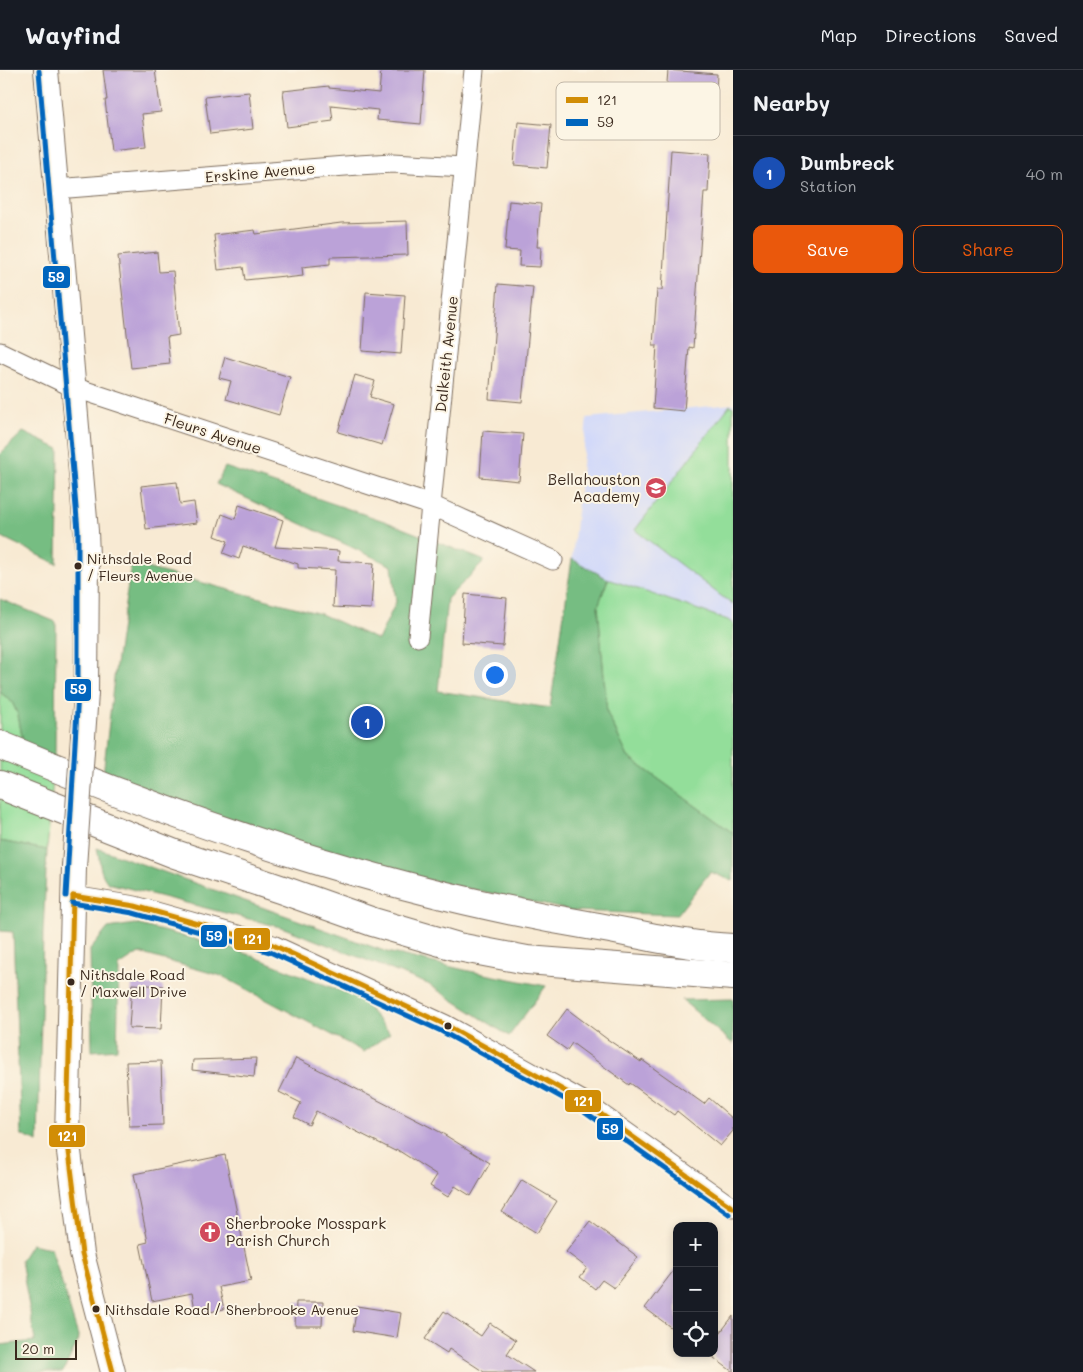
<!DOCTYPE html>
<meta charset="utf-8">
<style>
:root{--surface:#171b24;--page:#242831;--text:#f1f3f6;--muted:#9ea1a6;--line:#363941;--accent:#ea580c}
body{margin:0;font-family:Mali,sans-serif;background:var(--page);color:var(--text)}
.controls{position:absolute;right:15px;bottom:15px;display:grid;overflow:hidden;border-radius:10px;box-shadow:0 2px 8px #0003}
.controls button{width:45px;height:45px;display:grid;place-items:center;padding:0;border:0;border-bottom:1px solid var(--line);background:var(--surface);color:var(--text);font:25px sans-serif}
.scale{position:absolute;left:15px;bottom:12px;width:62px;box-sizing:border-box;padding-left:5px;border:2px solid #3b2a1e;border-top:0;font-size:14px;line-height:18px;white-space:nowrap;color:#3b2a1e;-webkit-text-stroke:4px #fcf5e5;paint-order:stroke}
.you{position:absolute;left:494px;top:604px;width:18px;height:18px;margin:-12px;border:4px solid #fff;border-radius:50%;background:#1a73e8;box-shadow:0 0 0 8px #1a73e833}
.badge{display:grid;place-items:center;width:32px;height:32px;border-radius:50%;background:var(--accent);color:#fff;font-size:16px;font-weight:700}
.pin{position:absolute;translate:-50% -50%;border:2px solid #fff;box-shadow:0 1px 5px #0006}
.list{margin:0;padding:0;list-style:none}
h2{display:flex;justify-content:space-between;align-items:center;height:65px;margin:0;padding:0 20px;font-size:21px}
h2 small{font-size:16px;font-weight:400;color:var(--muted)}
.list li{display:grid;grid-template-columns:32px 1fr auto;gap:15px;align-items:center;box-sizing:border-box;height:75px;padding:0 20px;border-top:1px solid var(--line)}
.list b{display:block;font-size:19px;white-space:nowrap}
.list p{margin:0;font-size:16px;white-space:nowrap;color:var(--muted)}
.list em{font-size:16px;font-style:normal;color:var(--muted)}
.actions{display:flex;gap:10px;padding:15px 20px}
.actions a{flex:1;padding:11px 0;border:1px solid var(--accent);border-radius:10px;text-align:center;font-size:18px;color:var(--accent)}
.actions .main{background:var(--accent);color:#fff}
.icon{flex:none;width:28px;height:28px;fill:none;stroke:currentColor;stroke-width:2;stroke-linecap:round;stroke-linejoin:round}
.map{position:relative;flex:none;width:733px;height:1302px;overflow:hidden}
header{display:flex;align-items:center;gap:30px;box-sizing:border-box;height:70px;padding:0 25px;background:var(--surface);border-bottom:1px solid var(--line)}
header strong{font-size:24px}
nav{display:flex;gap:28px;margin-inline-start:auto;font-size:18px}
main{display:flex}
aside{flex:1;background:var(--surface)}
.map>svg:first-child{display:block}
.built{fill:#d2d9f9}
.green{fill:#93de9a;stroke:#67845c}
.forest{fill:#76bd82;stroke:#587450}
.building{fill:#bba2d8}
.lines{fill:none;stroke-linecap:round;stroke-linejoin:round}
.minor-casing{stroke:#7d6d5d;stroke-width:21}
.tertiary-casing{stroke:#7d6d5d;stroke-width:26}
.motorway-casing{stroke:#7d6d5d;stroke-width:30}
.minor{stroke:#fff;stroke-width:19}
.tertiary{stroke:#fff;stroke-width:24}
.motorway{stroke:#fff;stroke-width:28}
.tertiary-bridge-casing{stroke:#7d6d5d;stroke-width:26;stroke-linecap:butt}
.tertiary-bridge{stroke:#fff;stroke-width:24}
.bus-1-casing{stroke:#fcf5e5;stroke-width:9}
.bus-2-casing{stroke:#fcf5e5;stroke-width:9}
.bus-1{stroke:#d18d06;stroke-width:5}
.bus-2{stroke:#0065bd;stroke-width:5}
.bus-dot{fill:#3b2a1e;stroke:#fcf5e5;stroke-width:2}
.labels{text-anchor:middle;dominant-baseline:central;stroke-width:4;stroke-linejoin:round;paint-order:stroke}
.bus-label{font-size:14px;fill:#3b2a1e;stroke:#fcf5e5;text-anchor:start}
.street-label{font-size:15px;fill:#3b2a1e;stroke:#fcf5e5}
.poi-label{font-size:15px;fill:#3b2a1e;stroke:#fcf5e5;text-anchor:end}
.key{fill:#fcf5e5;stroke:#c2b8a9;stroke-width:1}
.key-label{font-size:14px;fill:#3b2a1e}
.line-badge{stroke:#fcf5e5;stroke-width:2}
.badge-label{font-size:14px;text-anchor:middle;font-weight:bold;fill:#fff}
</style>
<header>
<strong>Wayfind</strong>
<nav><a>Map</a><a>Directions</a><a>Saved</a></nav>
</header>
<main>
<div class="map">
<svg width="733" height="1302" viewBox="0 0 733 1302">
<rect width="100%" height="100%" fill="#fcf5e5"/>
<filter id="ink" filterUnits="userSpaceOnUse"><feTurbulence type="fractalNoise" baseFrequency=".02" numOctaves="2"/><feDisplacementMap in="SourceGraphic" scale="10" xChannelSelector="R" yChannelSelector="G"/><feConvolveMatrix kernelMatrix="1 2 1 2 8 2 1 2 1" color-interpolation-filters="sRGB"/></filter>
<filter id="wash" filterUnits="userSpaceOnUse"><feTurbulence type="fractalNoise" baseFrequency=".0096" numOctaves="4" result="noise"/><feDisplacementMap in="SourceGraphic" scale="20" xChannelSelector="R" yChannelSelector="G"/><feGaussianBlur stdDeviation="1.12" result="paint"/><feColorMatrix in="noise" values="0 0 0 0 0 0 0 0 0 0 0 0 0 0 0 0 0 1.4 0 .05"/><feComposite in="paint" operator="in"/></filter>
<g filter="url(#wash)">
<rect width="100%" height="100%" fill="#f8ead3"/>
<!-- built -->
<path class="built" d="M733,334V580L572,489L587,348Z"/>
<!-- green -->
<g class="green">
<path d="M730,335L733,337V535L635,460Z"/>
<path d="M608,509L728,550L733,554V763L628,687L607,643L598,536Z"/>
<path d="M0,622L12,632L18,645L23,671L55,687L47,780L0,771Z"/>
</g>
<!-- forest -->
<g class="forest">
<path d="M23,362L59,379L57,494L0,466V384Z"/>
<path d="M225,397L387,452L485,491L447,529L438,621L550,638L572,489L608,509L598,536L607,643L628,687L733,763V811L710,802L677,845L573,841L331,789L103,705L114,608L131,494L321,544L378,570L396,532L392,496L216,414Z"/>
<path d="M0,529L56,552L55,687L23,671L18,645L12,632L0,622Z"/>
<path d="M0,771L47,780L43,863L38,1072L21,1065L13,862L0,861Z"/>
<path d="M97,778L387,882L469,901L546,916L509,966L428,914L284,858L108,813C98,801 101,793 97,778Z"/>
<path d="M135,854L234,879L359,928L390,963L364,982L222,906L139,883L119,896L117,979L92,981L90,880L108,858Z"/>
<path d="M733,929V974L682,930Z"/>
<path d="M31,1174L51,1178L79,1269L63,1302H0V1275L35,1271L21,1190Z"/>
</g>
<g id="blocks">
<!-- building -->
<g class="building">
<path d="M103,0H155L161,42L142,44L146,77L111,81L105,30H107Z"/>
<path d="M381,0H425L421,54L377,50L378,40L331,35L333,51L287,57L283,21L329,16V18L379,23Z"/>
<path d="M668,0L717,4L715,42L665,38Z"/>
<path d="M249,22L253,59L210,64L205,27Z"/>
<path d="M518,52L551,55L547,98L514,95Z"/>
<path d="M671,80L710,83L708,122H704L693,278L689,277L684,341L653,338L657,275H653L657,220H662Z"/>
<path d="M509,131L541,134L537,177H541L540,197L519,196L520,181L505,180Z"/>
<path d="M407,151L408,185L330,187V194L302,197L303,206L285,208V206L245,210L243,197L218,200L214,165L255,160L256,164L341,153Z"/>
<path d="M157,182L159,202L173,201L179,265L167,267L170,294L131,298L118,186Z"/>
<path d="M498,214L533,217L522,332L489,329Z"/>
<path d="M366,222L405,225L401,284L362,281Z"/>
<path d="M225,287L290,307L279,345L226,329L231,311L219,308Z"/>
<path d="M355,305L375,311L370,327L394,334L382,375L338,362Z"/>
<path d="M483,361L523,364L519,411L480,407Z"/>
<path d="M177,412L180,434L194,432L197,453L146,459L141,416Z"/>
<path d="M239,435L283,450L275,477L339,481L338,491L374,493L371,539L333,537L335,500L298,498V494L243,476L239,489L223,483L228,471L215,466L222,444L235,449Z"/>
<path d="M465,524L507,528L503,576L462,573Z"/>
<path d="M132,914L163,916L161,959L129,958Z"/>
<path d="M567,939L607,969L641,992L642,990L704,1034L709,1028L733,1049V1061L720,1076L677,1041L674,1045L630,1013L629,1015L572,973L567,980L547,966Z"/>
<path d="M256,988L254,1007L192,1000L193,990Z"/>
<path d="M296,988L440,1062L490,1093L471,1126L455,1116L448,1127L430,1116L437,1105L396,1079L395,1081L316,1041L309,1055L294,1047L301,1033L279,1022Z"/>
<path d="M161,991L163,1055L129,1056L126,992Z"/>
<path d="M225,1085L251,1211L219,1217L224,1239L196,1245L192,1223L152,1231L140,1174L148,1172L134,1104Z"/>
<path d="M522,1110L557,1131L537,1163L502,1142Z"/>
<path d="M590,1151L638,1187L614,1218L602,1210L595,1219L580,1207L587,1198L566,1182Z"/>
<path d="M677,1196V1262L645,1238Z"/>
<path d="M296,1232H323L322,1256H295Z"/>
<path d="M357,1236L401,1243L397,1268L353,1261Z"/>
<path d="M444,1241L481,1266L490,1253L516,1270L507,1284L534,1302H484L449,1279L447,1283L425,1269Z"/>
<path d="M733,1246V1302L714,1288V1271Z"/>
</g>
</g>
</g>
<g filter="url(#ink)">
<use href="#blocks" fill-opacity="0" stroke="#7d6d5d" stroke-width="1"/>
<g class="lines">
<!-- minor casing -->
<g class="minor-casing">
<g id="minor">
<path d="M56,119L358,95L393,93L464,97"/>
<path d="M0,282L73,317L431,435L553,490"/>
<path d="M418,567L474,0"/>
<path d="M73,826L135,836L273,875L444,954L581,1030L733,1138"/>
</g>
</g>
<!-- tertiary casing -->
<g class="tertiary-casing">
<g id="tertiary">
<path d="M46,0L86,461L87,487"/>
<path d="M74,797L67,1066L82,1184L113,1302"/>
</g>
</g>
<!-- motorway casing -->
<g class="motorway-casing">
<g id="motorway">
<path d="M0,675C191,755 388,822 593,856C639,864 686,876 733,878"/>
<path d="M0,715L175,784L280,819L373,852L458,877L527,890L733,906"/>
</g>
</g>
<!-- minor -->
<use href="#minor" class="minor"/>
<!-- tertiary -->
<use href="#tertiary" class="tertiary"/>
<!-- motorway -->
<use href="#motorway" class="motorway"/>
<!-- tertiary-bridge casing -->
<g class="tertiary-bridge-casing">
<path id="tertiary-bridge" d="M74,797L86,623L87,487"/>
</g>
<!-- tertiary-bridge -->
<use href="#tertiary-bridge" class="tertiary-bridge"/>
<!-- bus-1 casing -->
<g class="bus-1-casing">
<g id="bus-1">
<path d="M73,826L135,836L273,875L444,954L581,1030L733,1138"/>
<path d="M73,826L67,1066L82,1184L113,1302"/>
</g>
</g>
<!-- bus-2 casing -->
<g class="bus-2-casing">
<g id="bus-2">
<path d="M39,1L78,461V623L66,826"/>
<path d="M72,833L133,843L270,882L441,961L577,1036L729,1144"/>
</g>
</g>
<!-- bus-1 -->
<use href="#bus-1" class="bus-1"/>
<!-- bus-2 -->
<use href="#bus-2" class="bus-2"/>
</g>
</g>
<!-- icons -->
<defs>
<g id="school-disc" transform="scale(1.125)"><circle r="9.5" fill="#d1495b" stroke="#fcf5e5"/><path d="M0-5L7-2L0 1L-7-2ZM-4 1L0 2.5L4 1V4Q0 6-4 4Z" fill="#fff"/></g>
<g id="church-disc" transform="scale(1.125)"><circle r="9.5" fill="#d1495b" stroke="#fcf5e5"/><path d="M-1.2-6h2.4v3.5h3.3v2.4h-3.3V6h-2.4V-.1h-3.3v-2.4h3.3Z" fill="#fff"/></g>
</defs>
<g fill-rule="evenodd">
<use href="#school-disc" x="656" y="418"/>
<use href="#church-disc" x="210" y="1162"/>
</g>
<!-- markers -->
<g class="bus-dot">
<circle cx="78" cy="496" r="4.5"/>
<circle cx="71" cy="912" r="4.5"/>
<circle cx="448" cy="956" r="4.5"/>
<circle cx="96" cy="1239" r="4.5"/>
</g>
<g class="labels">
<!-- bus labels -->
<g class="bus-label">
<text x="87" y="488">Nithsdale Road<tspan x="87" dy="17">/ Fleurs Avenue</tspan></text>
<text x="80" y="904">Nithsdale Road<tspan x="80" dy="17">/ Maxwell Drive</tspan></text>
<text x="105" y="1239">Nithsdale Road / Sherbrooke Avenue</text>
</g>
<!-- street labels -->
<g class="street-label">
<text transform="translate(260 102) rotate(-5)">Erskine Avenue</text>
<text transform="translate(446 284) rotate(-84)">Dalkeith Avenue</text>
<text transform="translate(213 363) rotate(18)">Fleurs Avenue</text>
</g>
<!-- poi labels -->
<g class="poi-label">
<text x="640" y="409">Bellahouston<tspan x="640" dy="17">Academy</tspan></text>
<text x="226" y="1153" text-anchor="start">Sherbrooke Mosspark<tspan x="226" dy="17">Parish Church</tspan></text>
</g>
</g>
<!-- legend -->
<rect x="556" y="12" width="164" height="58" rx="8" class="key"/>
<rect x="566" y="27" width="22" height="6" fill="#d18d06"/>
<rect x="566" y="49" width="22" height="7" fill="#0065bd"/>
<g class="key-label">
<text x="597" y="35">121</text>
<text x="597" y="57">59</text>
</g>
<g class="line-badge">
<rect x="42" y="195" width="29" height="24" rx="5" fill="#0065bd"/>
<rect x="64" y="608" width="28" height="24" rx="5" fill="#0065bd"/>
<rect x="200" y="854" width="28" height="24" rx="5" fill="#0065bd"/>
<rect x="233" y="857" width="38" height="24" rx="5" fill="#d18d06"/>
<rect x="564" y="1019" width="38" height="24" rx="5" fill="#d18d06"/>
<rect x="596" y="1047" width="28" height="24" rx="5" fill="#0065bd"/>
<rect x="48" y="1054" width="38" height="24" rx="5" fill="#d18d06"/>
</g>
<g class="badge-label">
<text x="56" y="212">59</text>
<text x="78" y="624">59</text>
<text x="214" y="871">59</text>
<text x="252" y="874">121</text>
<text x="583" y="1036">121</text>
<text x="610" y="1064">59</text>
<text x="67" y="1071">121</text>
</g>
</svg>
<div class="controls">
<button>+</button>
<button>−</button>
<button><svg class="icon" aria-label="locate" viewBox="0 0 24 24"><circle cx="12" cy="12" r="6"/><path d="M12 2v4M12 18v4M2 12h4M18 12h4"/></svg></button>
</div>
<div class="scale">20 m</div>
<div class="you"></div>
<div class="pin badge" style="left:367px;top:652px;background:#1a4fb4">1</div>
</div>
<aside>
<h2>Nearby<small></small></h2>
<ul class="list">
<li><span class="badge" style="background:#1a4fb4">1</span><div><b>Dumbreck</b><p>Station</p></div><em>40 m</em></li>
</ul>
<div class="actions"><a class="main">Save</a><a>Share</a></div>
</aside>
</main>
